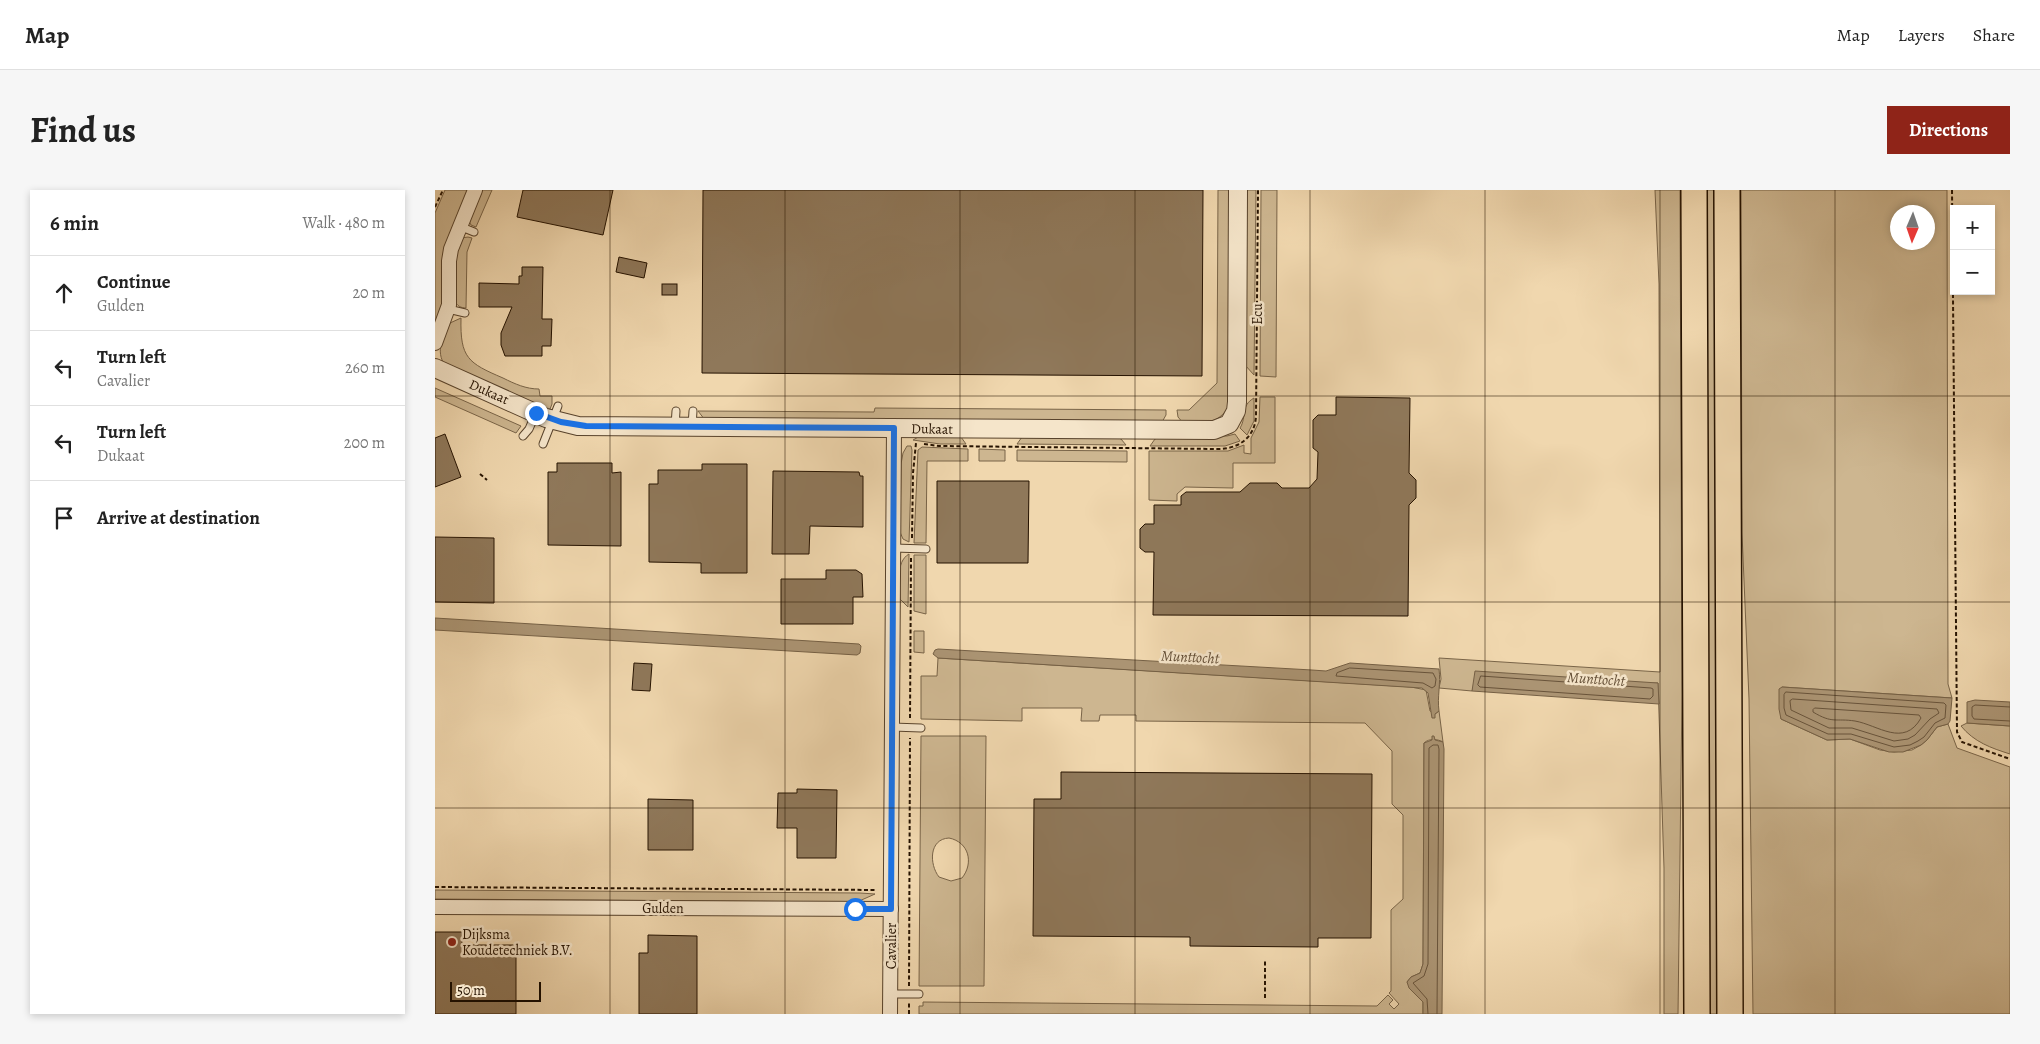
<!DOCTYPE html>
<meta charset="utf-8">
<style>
:root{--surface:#fff;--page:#f6f6f6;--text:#222;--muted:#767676;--line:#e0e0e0;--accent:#8f2418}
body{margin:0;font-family:Alegreya,serif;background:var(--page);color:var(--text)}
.controls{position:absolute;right:15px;top:15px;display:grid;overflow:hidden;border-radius:0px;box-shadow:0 2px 8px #0003}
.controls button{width:45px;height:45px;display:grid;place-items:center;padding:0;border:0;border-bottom:1px solid var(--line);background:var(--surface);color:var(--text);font:25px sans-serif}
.compass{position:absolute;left:1455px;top:15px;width:45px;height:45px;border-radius:50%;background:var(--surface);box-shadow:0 2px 8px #0003;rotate:182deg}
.scale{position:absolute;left:15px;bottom:12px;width:91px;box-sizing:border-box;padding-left:5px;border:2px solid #251200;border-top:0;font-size:14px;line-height:18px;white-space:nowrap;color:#251200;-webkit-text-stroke:4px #f5e5ca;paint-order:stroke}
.stop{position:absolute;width:15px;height:15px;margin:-11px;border:4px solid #1a73e8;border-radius:50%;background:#fff}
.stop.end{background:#1a73e8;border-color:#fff;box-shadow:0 1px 5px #0008}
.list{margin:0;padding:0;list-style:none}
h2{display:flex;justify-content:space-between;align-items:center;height:65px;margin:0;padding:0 20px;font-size:21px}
h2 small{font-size:16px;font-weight:400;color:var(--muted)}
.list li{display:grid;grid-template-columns:32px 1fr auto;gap:15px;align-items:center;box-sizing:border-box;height:75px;padding:0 20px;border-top:1px solid var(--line)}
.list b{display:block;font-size:19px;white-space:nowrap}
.list p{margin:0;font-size:16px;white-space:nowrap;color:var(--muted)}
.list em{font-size:16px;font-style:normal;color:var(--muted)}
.icon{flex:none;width:28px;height:28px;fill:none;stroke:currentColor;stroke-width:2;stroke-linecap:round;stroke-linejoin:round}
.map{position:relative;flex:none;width:1575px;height:824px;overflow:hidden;border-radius:0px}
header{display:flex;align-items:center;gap:30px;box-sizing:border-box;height:70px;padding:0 25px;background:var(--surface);border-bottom:1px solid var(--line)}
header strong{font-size:24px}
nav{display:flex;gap:28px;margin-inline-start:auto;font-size:18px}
.intro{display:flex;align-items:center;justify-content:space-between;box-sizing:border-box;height:120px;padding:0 30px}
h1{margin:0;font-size:35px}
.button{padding:12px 22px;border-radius:0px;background:var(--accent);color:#fff;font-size:18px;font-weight:700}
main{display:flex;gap:30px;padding:0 30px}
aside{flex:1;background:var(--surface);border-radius:0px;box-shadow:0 2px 8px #0003}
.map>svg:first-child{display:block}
.green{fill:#cdb690;stroke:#796448;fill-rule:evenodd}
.water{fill:#ab9473;stroke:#756045}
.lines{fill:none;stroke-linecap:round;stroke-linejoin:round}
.shore{stroke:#68533a;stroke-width:1}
.building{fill:#8f785a;stroke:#251200}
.service-casing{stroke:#58432c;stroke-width:9}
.minor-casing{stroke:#58432c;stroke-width:16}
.tertiary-casing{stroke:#58432c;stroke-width:20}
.motorway-casing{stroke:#251200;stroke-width:28}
.path{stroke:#251200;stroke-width:2;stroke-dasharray:4 2.5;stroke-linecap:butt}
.service{stroke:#f5e5ca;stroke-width:7}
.minor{stroke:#f5e5ca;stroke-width:14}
.tertiary{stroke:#f5e5ca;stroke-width:18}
.motorway{stroke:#f0d7ae;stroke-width:25}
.route{stroke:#1a73e8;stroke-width:6}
.grid{fill:none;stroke:#251200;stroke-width:1;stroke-opacity:0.55}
.poi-dot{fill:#8f2418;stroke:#f5e5ca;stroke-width:2}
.labels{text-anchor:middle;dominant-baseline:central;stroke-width:5;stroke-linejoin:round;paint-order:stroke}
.street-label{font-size:14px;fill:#251200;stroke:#f5e5ca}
.poi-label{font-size:14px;fill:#251200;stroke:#f5e5ca;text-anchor:start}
.water-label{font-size:15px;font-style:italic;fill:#614c34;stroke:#f5e5ca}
</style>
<header>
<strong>Map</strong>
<nav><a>Map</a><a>Layers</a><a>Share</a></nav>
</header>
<div class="intro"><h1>Find us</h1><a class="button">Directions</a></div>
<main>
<aside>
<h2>6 min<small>Walk · 480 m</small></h2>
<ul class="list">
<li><svg class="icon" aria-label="ahead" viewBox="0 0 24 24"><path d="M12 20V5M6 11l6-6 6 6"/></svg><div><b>Continue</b><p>Gulden</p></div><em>20 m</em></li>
<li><svg class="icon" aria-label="left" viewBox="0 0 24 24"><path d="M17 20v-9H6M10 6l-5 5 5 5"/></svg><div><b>Turn left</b><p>Cavalier</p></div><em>260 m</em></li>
<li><svg class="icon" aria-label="left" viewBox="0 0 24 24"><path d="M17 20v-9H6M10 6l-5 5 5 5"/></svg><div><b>Turn left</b><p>Dukaat</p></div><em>200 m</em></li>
<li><svg class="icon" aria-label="arrive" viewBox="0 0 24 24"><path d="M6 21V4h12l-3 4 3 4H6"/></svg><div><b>Arrive at destination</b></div></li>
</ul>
</aside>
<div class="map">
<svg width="1575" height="824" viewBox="0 0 1575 824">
<rect width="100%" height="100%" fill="#f0d7ae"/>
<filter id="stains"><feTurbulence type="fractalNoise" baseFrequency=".004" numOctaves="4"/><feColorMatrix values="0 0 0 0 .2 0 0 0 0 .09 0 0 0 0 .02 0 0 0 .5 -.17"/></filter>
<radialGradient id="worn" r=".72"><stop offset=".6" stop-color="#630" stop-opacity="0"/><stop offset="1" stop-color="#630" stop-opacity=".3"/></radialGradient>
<!-- green -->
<g class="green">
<path d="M10,0H34L9,107L0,139V23Z"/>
<path d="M46,0H57L41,37L36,35L34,31Z"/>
<path d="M783,0H797L794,216C783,235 768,233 749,234L743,227L742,220H754L782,193Z"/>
<path d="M810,0H821L819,185L810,175Z"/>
<path d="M826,0H842L841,187L825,186Z"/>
<path d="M1220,0H1245L1247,505L1243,824H1229V678L1223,493L1038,498L1037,501L1004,498L1006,489L1004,468L1225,482L1224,94Z"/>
<path d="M1267,0H1284L1286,824H1270Z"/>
<path d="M1306,0H1512L1513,494L1517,508L1347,497L1346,529L1392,550L1415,549L1445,560L1459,562L1477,560L1486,555L1492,550L1502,537L1513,534L1522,558L1575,577V824H1318L1314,509L1307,343ZM1462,22H1492V52H1462Z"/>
<path d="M33,47L37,48L32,62L31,118C26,118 22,116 20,111L21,63L26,48Z"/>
<path d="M26,128C25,168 33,173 68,188C80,194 91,199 104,199L105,206H117V214L115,219L112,220L10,175C0,162 8,145 15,133Z"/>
<path d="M0,198L86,236L81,243L0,207Z"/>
<path d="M825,207H840V273H798V298L750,297L742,304V311L714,310V261H793L809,255V263L816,264V248L824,232Z"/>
<path d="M819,208V231L812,245L805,238C812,227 805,216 819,208Z"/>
<path d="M440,218L731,220V225L727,232L270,230L263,221L439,222Z"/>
<path d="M800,244L805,251L790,256H715L720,249L726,246H792Z"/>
<path d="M485,246L526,247L531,254H505L478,250Z"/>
<path d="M679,246L686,249L691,255L582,254L587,247Z"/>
<path d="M472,256H476L477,260L474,352L468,349L465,342L466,274L468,263Z"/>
<path d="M487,257L533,259V271H492L491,353H479L483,260Z"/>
<path d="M544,259L570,260V271H544Z"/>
<path d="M582,260L692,261V272L582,271Z"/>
<path d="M474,364L473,417L465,409C465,395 460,372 474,364Z"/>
<path d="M479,365H491V424L479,421Z"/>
<path d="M479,441H489V463L479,462Z"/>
<path d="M503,468L976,497L991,500L995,521L1000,524L1004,521L1008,552C1003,549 994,548 989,553L988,774L985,783L976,787L972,792L988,812V824H484V816H488V812L942,816L953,805L958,810L954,814L959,819L964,814L954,803L956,801V720L968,709V625L957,614V561L930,533L701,531V525H665L664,531H646L647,518H587V531L486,529V486H502Z"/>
<path d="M1532,533L1575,536V564C1556,558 1539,552 1526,536Z"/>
<path d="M486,546H551L549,796H484ZM514,648C534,652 539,673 527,688L516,691L504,687C494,674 494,649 514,648Z"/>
<path d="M0,700L425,703L440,704L422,712L0,709Z"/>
</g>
<!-- water -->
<g class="water">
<path d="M0,428L424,454L426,456L425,463L422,465L0,440Z"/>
<path d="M503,459L877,480L891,481L915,473L1004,479C1006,493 1002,507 1004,521L1000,524V528H997L993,503L987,498L503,468L498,464L500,460Z"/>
<path d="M1040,481L1223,493L1224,514L1037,501Z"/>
<path d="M1347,497L1517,508L1515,531L1513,534L1502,537L1492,550L1486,555L1468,562H1454L1415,549L1392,550L1346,529L1344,519V499Z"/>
<path d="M1540,510L1575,512V536L1532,533V512Z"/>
<path d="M997,546H999L1000,550L1008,552L1009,559L1007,824H988V812L974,798L972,792L976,787L985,783L988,774L989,553L997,550Z"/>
</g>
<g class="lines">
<!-- shore -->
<g class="shore">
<path d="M915,478L998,483L1001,489L1000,496L997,498L988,493L901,486L902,483Z"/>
<path d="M1046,486L1216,498L1218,499V506L1215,509L1045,497L1043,495Z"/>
<path d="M1351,502L1509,513L1511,515L1510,528L1500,533L1489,547L1483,551L1475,555L1459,557L1416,544H1393L1351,525L1349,518V505Z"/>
<path d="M1358,509L1502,519L1504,523L1495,529L1480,545L1473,549L1459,551L1417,538H1394L1356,520L1355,511Z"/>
<path d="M1575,517L1540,515L1537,517V526L1539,529L1575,531"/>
<path d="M1380,518L1484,525L1486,528C1469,558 1443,535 1420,531C1400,528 1398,534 1378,522V520Z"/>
<path d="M993,824L992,809L978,793L989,786L993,774L994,558L998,555H1003L1004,559L1002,824"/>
</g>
</g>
<!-- building -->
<g class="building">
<path d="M88,0H178L168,45L82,27Z"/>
<path d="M268,0H768L767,186L267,183Z"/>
<path d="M184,67L212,73L209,88L181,82Z"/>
<path d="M87,77H108L107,129H117L116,156H107V166H70L66,155V143L77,117H44V93L84,94V86H87Z"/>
<rect x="227" y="94" width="15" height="11"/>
<path d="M901,207L975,208L974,283L981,290V308L974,315L973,426L718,425L719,362H710L705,358V339L710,334H719V315H746V306L751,302H805L815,293H842L847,298H874L882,289L883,262L878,258V230L883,225H901Z"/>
<path d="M10,244L26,287L0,297V248Z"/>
<path d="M122,273H177V283L186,282V356L113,355V282H122Z"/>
<path d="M267,274H312V383H266V373L214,372V294H223V280H267Z"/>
<path d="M338,281L424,282L425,286H428V337L375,336L374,364H337Z"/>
<path d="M502,291H594L593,373H502Z"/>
<path d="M0,347L59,348V413L0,412Z"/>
<path d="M391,380H421L427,384L428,407H418V434H346V389H391Z"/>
<path d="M199,473L217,474L215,501L197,500Z"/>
<path d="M626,582L937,584L936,748H883V757L755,756V747L598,746L599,609H626Z"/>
<path d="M362,599L402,600L401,668H362V638H342L343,603H362Z"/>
<path d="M213,609L258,610V660H213Z"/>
<path d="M0,742H27V755H81V824H0Z"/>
<path d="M213,745L262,746V824H204V763H213Z"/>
</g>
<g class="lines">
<!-- service casing -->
<g class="service-casing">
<g id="service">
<path d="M24,36L39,42"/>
<path d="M13,119L30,123"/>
<path d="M240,236L241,221"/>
<path d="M257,236L258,221"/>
<path d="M88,246L94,239L100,225"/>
<path d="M108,254L123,216"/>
<path d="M459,358L491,359"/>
<path d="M457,537L486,538"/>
<path d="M455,804H484"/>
</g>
</g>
<!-- minor casing -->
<g class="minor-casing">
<g id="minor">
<path d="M0,153L14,115V71L16,59L40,0"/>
<path d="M0,717L456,719"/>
<path d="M455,824L459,238"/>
</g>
</g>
<!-- tertiary casing -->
<g class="tertiary-casing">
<path id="tertiary" d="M0,178L111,228L143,236L779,240L794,234L801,221L802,212L803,0"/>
</g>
<!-- motorway casing -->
<g class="motorway-casing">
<g id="motorway">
<path d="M1259,0L1262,824"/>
<path d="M1292,0L1295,824"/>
</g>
</g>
<!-- path -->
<g class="path">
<path d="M1517,0L1522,542L1527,552L1575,569"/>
<path d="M0,17L8,0"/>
<path d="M489,254L504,256L783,259C804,259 820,247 821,226L823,0"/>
<path d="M45,284L52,290"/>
<path d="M477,348L478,283L481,253"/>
<path d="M475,528L476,368"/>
<path d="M0,697L442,700"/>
<path d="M474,796L475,548"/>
<path d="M830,808V771"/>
<path d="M474,824V813"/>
</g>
<!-- service -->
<use href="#service" class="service"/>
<!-- minor -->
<use href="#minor" class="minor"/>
<!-- tertiary -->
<use href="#tertiary" class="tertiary"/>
<!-- motorway -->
<use href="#motorway" class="motorway"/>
</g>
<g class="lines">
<!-- route -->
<path class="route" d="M101,223L126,232L151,236L459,238L456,719H420"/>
</g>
<!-- grid -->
<path class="grid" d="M175,0V824M350,0V824M525,0V824M700,0V824M875,0V824M1050,0V824M1225,0V824M1400,0V824M0,206H1575M0,412H1575M0,618H1575"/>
<!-- markers -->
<circle class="poi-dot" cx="17" cy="752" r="5"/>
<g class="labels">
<!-- street labels -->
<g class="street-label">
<text transform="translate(822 124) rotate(-90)">Ecu</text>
<text transform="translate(54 202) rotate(24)">Dukaat</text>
<text transform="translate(497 239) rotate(1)">Dukaat</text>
<text x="228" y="718">Gulden</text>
<text transform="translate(456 756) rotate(-90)">Cavalier</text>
</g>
<!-- poi labels -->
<g class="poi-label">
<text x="27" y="744">Dijksma<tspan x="27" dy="16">Koudetechniek B.V.</tspan></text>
</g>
<!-- water labels -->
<g class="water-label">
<text transform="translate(755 467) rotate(3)">Munttocht</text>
<text transform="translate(1161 489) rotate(4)">Munttocht</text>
</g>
</g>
<rect width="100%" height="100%" filter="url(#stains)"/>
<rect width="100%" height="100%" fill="url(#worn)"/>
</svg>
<div class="controls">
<button>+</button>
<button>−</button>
</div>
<svg class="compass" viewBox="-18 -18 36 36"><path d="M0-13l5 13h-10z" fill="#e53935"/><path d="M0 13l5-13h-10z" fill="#767676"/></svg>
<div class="scale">50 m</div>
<div class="stop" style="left:420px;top:719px"></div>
<div class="stop end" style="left:101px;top:223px"></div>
</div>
</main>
